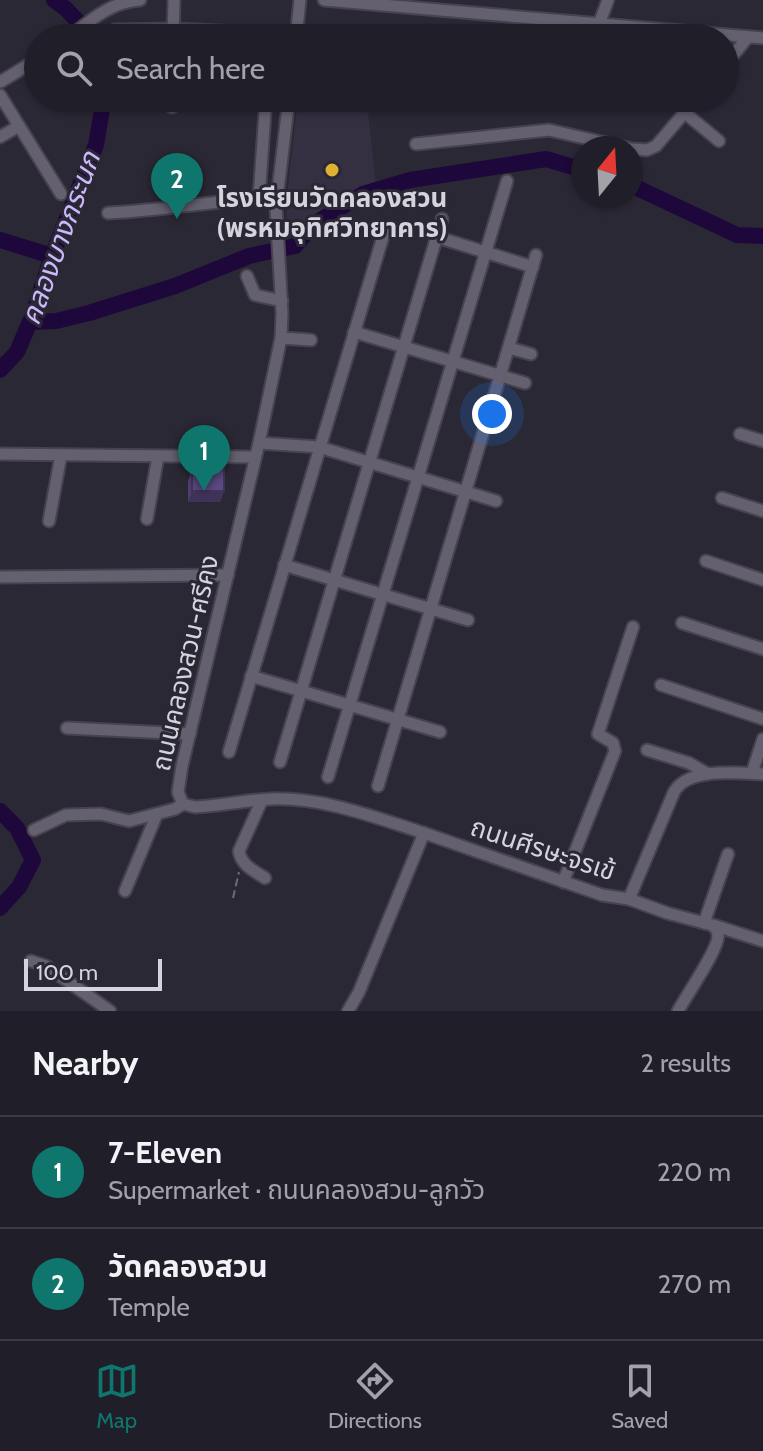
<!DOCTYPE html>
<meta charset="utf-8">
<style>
:root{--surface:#201e28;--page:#2d2b34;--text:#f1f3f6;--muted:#a2a2a8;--line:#3d3c45;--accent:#0f766e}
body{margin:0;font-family:Cabin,"Noto Sans Thai",sans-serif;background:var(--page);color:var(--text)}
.compass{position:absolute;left:571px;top:136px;width:72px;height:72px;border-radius:50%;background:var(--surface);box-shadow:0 2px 6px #0004;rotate:18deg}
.scale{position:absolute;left:24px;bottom:20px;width:138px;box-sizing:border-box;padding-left:8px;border:4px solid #d5d3db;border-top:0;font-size:22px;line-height:28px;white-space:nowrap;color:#d5d3db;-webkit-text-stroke:6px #2b2835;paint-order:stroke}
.you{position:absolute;left:492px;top:414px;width:28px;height:28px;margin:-20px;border:6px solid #fff;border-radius:50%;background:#1a73e8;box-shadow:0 0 0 12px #1a73e833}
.badge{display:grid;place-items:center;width:52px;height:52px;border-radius:50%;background:var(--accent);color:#fff;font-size:26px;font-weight:700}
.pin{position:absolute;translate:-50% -66px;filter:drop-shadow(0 2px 4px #0008)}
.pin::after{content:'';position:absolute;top:42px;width:28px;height:24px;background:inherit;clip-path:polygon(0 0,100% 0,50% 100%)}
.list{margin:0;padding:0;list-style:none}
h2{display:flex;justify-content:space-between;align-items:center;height:104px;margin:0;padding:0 32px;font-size:34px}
h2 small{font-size:26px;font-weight:400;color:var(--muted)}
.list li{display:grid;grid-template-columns:52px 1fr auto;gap:24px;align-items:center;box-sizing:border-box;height:112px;padding:0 32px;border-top:2px solid var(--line)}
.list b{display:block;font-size:30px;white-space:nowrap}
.list p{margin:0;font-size:26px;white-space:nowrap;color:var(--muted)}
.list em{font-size:26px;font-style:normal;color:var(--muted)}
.icon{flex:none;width:44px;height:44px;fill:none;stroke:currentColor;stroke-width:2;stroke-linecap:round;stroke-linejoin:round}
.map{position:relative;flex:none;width:763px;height:1011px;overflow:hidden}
.search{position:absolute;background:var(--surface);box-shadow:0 2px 6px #0004;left:24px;right:24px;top:24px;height:88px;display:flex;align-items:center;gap:20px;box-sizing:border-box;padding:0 28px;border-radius:44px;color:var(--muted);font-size:30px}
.sheet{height:328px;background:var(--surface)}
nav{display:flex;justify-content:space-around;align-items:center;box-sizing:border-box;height:112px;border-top:2px solid var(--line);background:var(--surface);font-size:22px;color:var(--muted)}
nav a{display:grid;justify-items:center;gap:4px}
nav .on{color:var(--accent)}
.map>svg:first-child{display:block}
.built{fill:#352f42}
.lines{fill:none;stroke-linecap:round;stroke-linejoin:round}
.river{stroke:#1e083b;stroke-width:16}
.minor-casing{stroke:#46434e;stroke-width:15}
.path{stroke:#6c6a75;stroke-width:2;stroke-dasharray:8 4;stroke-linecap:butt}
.minor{stroke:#64606f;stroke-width:11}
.wall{fill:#4e3f6f}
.shaded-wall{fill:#40335a}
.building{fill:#5b4981;stroke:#40335a;stroke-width:2}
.poi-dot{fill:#deb133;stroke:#2b2835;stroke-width:3}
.labels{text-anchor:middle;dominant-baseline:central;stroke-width:6;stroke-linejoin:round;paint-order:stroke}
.poi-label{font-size:26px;font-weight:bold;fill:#d5d3db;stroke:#2b2835}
.street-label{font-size:26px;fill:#d5d3db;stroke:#2b2835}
.water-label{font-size:28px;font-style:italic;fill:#ccb9fd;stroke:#2b2835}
</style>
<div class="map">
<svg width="763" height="1011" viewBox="0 0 763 1011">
<rect width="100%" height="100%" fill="#2b2835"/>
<!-- built -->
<path class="built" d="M298,98H392L391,101L367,104L376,184L322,211L286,237L287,195Z"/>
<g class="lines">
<!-- river -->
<g class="river">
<path d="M54,0L65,8L94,38"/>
<path d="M631,185L737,235L763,236"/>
<path d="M0,240L52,256"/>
<path d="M30,322L56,321L89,313L175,286L249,256L295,246L314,224L363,194L410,180L546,159L583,170"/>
<path d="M0,370L17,352L32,317L52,256L96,145L104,98"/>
<path d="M0,811L17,828L33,860L19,887L0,908"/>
</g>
<!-- minor casing -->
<g class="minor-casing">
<g id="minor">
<path d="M324,0L763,38"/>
<path d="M599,24L608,0"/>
<path d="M115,30L173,29L260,33L268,38"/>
<path d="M68,38C91,20 110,2 140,0"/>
<path d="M173,38L174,0"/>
<path d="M296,38L300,0"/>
<path d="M576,38V22"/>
<path d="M725,65L748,37"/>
<path d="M0,82L38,59"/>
<path d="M0,95L61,194"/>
<path d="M289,98L276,207L282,313L281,338L259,443L182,766L178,792L183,804L195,807C221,806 245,800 271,799C323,797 374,817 424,833L359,992L348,1011"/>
<path d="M172,107V98"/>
<path d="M685,113L719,141"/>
<path d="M0,137L19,126"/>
<path d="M416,144L549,130L628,148"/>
<path d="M631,149L647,150L656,146L697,98"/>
<path d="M259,198L266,98"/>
<path d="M108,213C165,210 220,200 277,197"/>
<path d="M437,237L533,267"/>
<path d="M247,276L255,295L282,301"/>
<path d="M354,332L525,383"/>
<path d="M281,338L311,340"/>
<path d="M509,348L531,354"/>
<path d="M740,434L763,441"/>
<path d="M259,443L319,447L496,501"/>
<path d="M0,454L255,457"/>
<path d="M722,498L763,511"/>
<path d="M147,519L158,456"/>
<path d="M49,521L61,455"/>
<path d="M706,561L763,580"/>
<path d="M284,565L468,620"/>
<path d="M0,577L228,575"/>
<path d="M682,623L763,649"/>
<path d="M251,676L440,732"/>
<path d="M661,685L763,719"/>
<path d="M67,728L190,734"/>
<path d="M647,750L689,763L708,774"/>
<path d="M229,752L385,230"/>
<path d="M280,762L442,219"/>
<path d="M752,773L763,739"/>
<path d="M328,777L507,181"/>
<path d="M378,786L536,255"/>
<path d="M262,800L239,851C241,865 254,871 265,878"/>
<path d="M34,830L66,815L101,814L129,821L175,809L183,804"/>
<path d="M424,833L602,895L629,899L674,792C688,767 737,773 763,774"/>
<path d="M563,882L615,751L613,743L598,734L633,627"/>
<path d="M125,891L157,814"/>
<path d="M629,899L667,913L712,925C717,930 717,929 718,936C718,950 686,996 678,1011"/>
<path d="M704,923L728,854"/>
<path d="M713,925L763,941"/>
<path d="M31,961L46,966L110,1011"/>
</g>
</g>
<!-- path -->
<path class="path" d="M233,898L239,872"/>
<!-- minor -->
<use href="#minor" class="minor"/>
</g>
<!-- wall -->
<path class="wall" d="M192,470L224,491L220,502H188V481Z"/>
<!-- shaded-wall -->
<path class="shaded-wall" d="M192,491H224L220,502H188Z"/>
<!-- building -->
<path class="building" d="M224,469V491H192V470Z"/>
<!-- markers -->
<circle class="poi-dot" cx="332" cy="170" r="8"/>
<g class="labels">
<!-- poi labels -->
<g class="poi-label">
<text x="332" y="198">โรงเรียนวัดคลองสวน<tspan x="332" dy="30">(พรหมอุทิศวิทยาคาร)</tspan></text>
</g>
<!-- street labels -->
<g class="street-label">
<text transform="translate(185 663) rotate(-77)">ถนนคลองสวน-ศรีคง</text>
<text transform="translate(543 849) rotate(18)">ถนนศีรษะจรเข้</text>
</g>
<!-- water labels -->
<g class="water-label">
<text transform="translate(60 238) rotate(-70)">คลองบางกระนก</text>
</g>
</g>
</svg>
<svg class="compass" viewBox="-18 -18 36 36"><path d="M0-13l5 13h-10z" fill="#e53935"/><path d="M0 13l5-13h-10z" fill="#a2a2a8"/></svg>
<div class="scale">100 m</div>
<div class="you"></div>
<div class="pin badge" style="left:204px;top:491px">1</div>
<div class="pin badge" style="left:177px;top:219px">2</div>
<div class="search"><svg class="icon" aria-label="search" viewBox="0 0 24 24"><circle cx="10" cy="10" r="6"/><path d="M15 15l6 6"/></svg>Search here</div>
</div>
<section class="sheet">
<h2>Nearby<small>2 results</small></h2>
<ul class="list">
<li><span class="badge">1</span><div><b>7-Eleven</b><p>Supermarket · ถนนคลองสวน-ลูกวัว</p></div><em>220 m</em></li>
<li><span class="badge">2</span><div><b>วัดคลองสวน</b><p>Temple</p></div><em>270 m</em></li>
</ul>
</section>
<nav>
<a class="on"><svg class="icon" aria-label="map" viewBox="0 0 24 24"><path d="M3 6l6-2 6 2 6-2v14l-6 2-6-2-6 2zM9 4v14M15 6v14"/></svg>Map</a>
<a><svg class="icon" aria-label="directions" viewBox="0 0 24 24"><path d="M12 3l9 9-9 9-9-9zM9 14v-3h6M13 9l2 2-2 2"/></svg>Directions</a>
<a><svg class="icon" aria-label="saved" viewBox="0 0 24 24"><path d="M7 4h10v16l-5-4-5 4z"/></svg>Saved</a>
</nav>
